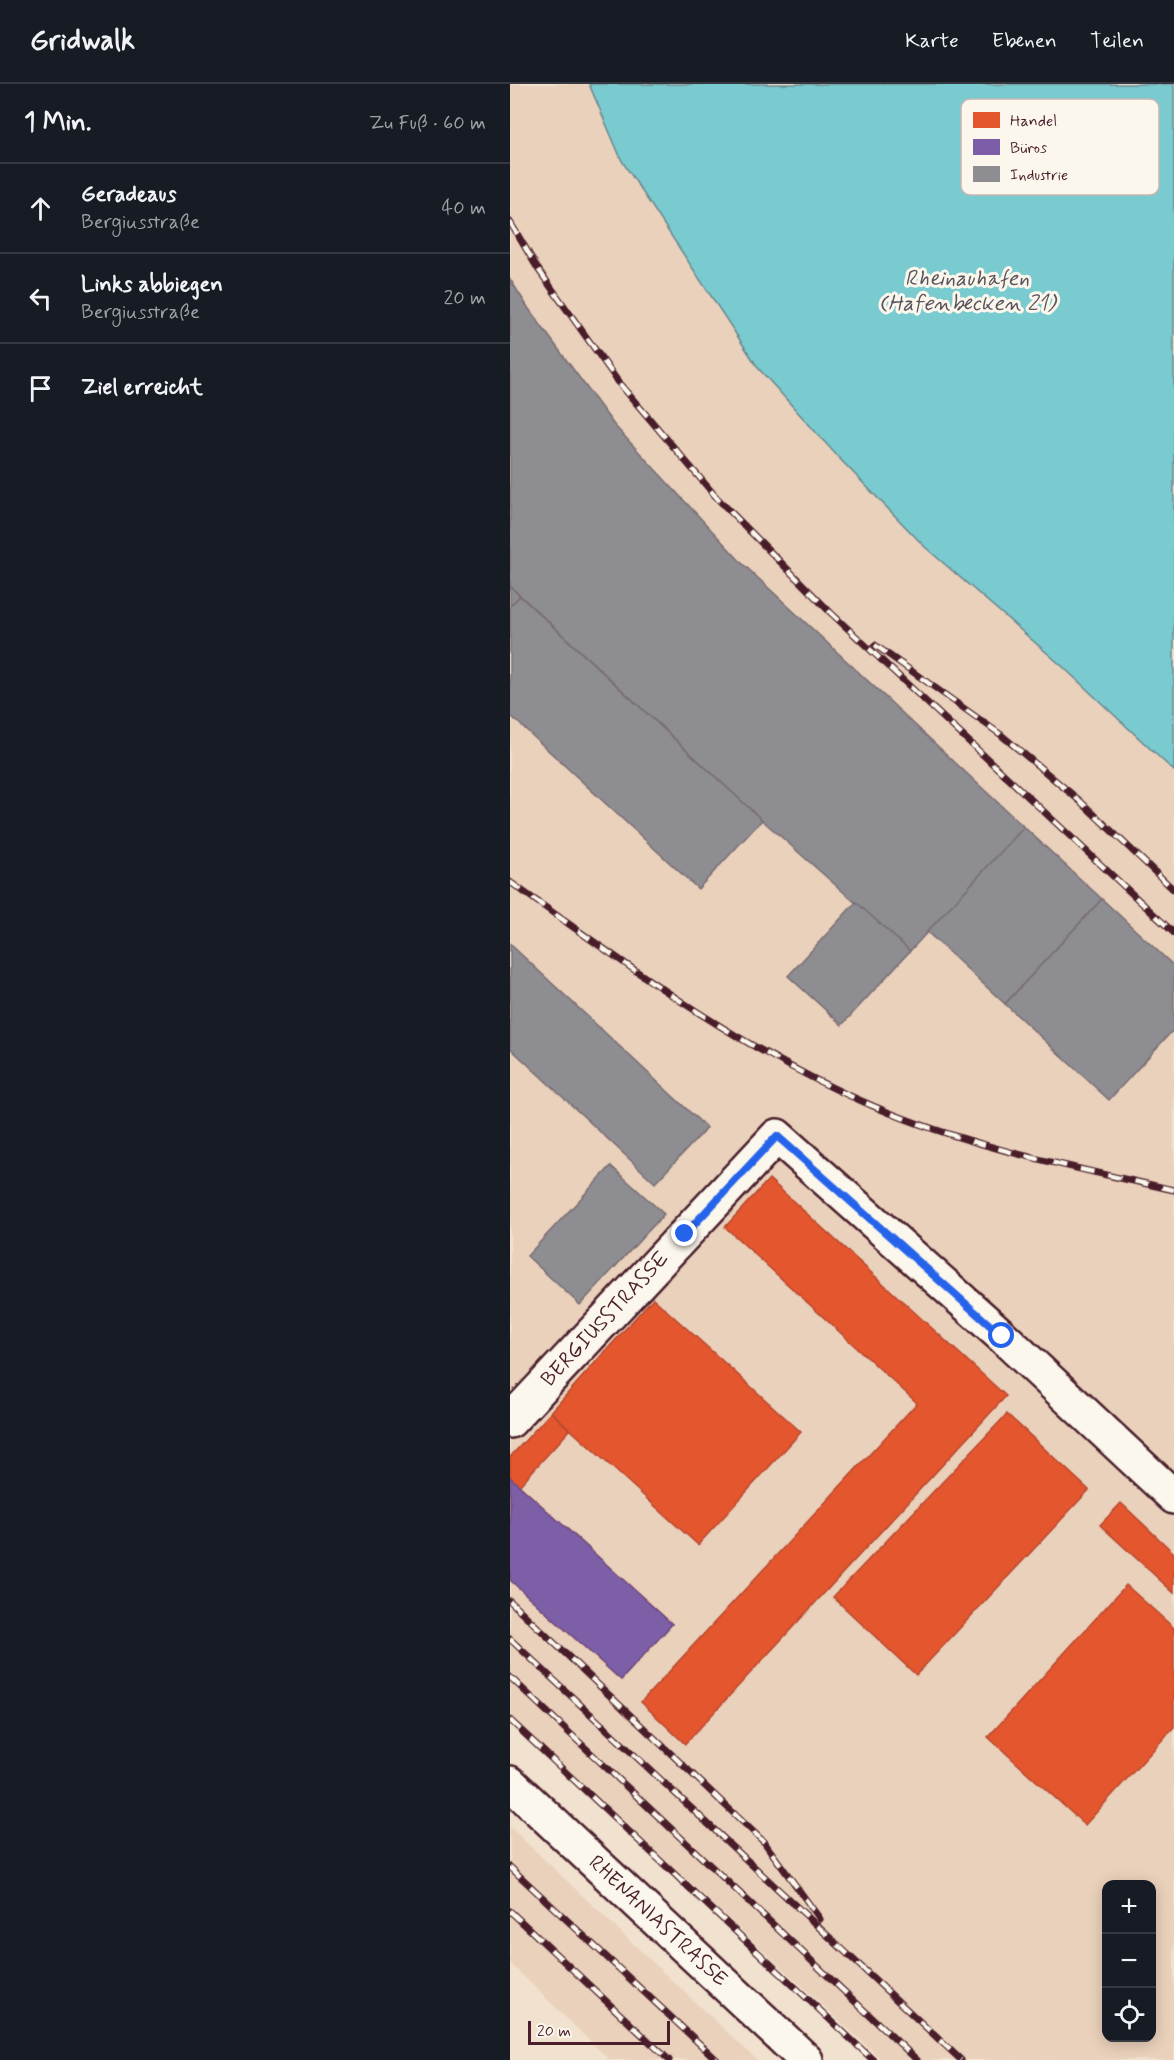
<!DOCTYPE html>
<html lang="de">
<meta charset="utf-8">
<style>
:root{--surface:#171b24;--page:#242831;--text:#f1f3f6;--muted:#9ea1a6;--line:#363941}
body{margin:0;font-family:Mynerve,sans-serif;background:var(--page);color:var(--text)}
.controls{position:absolute;right:18px;bottom:18px;display:grid;overflow:hidden;border-radius:12px;box-shadow:0 3px 15px #0003}
.controls button{width:54px;height:54px;display:grid;place-items:center;padding:0;border:0;border-bottom:2px solid var(--line);background:var(--surface);color:var(--text);font:30px sans-serif}
.scale{position:absolute;left:18px;bottom:15px;width:142px;box-sizing:border-box;padding-left:6px;border:3px solid #4a1f2b;border-top:0;font-size:16px;line-height:21px;white-space:nowrap;color:#4a1f2b;-webkit-text-stroke:4px #fbf7ec;paint-order:stroke}
.stop{position:absolute;width:18px;height:18px;margin:-14px;border:4px solid #2563eb;border-radius:50%;background:#fff}
.stop.end{background:#2563eb;border-color:#fff;box-shadow:0 2px 6px #0008}
.list{margin:0;padding:0;list-style:none}
h2{display:flex;justify-content:space-between;align-items:center;height:78px;margin:0;padding:0 24px;font-size:26px}
h2 small{font-size:20px;font-weight:400;color:var(--muted)}
.list li{display:grid;grid-template-columns:39px 1fr auto;gap:18px;align-items:center;box-sizing:border-box;height:90px;padding:0 24px;border-top:2px solid var(--line)}
.list b{display:block;font-size:22px;white-space:nowrap}
.list p{margin:0;font-size:20px;white-space:nowrap;color:var(--muted)}
.list em{font-size:20px;font-style:normal;color:var(--muted)}
.icon{flex:none;width:33px;height:33px;fill:none;stroke:currentColor;stroke-width:2;stroke-linecap:round;stroke-linejoin:round}
.map{position:relative;flex:none;width:664px;height:1976px;overflow:hidden}
header{display:flex;align-items:center;gap:36px;box-sizing:border-box;height:84px;padding:0 30px;background:var(--surface);border-bottom:2px solid var(--line)}
header strong{font-size:28px}
nav{display:flex;gap:33px;margin-inline-start:auto;font-size:21px}
main{display:flex}
aside{flex:1;background:var(--surface)}
.map>svg:first-child{display:block}
.built{fill:#ead1bb;fill-rule:evenodd}
.water{fill:#7acbd0;stroke:#67868e;stroke-width:1.5}
.shops{fill:#e4572e;stroke:#b6462d;stroke-width:1.5}
.offices{fill:#7b5ea7;stroke:#6c4b82;stroke-width:1.5}
.industry{fill:#8d8d92;stroke:#796c73;stroke-width:1.5}
.lines{fill:none;stroke-linecap:round;stroke-linejoin:round}
.minor-casing{stroke:#4a1f2b;stroke-width:38}
.minor{stroke:#fbf7ec;stroke-width:33}
.rail-casing{stroke:#4a1f2b;stroke-width:7}
.rail{stroke:#fbf7ec;stroke-width:4.5;stroke-dasharray:14;stroke-linecap:butt}
.route{stroke:#2563eb;stroke-width:8}
.labels{text-anchor:middle;dominant-baseline:central;stroke-width:6;stroke-linejoin:round;paint-order:stroke}
.street-label{font-size:21px;fill:#4a1f2b;stroke:#fbf7ec}
.water-label{font-size:22px;font-style:italic;fill:#58535d;stroke:#fbf7ec}
.key{fill:#fbf7ec;stroke:#c6b6b2;stroke-width:1.5}
.key-label{font-size:16px;fill:#4a1f2b}
</style>
<header>
<strong>Gridwalk</strong>
<nav><a>Karte</a><a>Ebenen</a><a>Teilen</a></nav>
</header>
<main>
<aside>
<h2>1 Min.<small>Zu Fuß · 60 m</small></h2>
<ul class="list">
<li><svg class="icon" aria-label="ahead" viewBox="0 0 24 24"><path d="M12 20V5M6 11l6-6 6 6"/></svg><div><b>Geradeaus</b><p>Bergiusstraße</p></div><em>40 m</em></li>
<li><svg class="icon" aria-label="left" viewBox="0 0 24 24"><path d="M17 20v-9H6M10 6l-5 5 5 5"/></svg><div><b>Links abbiegen</b><p>Bergiusstraße</p></div><em>20 m</em></li>
<li><svg class="icon" aria-label="arrive" viewBox="0 0 24 24"><path d="M6 21V4h12l-3 4 3 4H6"/></svg><div><b>Ziel erreicht</b></div></li>
</ul>
</aside>
<div class="map">
<svg width="664" height="1976" viewBox="0 0 664 1976">
<rect width="100%" height="100%" fill="#f1e1cf"/>
<filter id="ink" filterUnits="userSpaceOnUse"><feTurbulence type="fractalNoise" baseFrequency=".0167" numOctaves="2"/><feDisplacementMap in="SourceGraphic" scale="12" xChannelSelector="R" yChannelSelector="G"/><feConvolveMatrix kernelMatrix="1 2 1 2 8 2 1 2 1" color-interpolation-filters="sRGB"/></filter>
<g filter="url(#ink)">
<!-- built -->
<g class="built">
<path d="M0,0H79L112,77L552,582L664,687V1976H372L0,1633ZM596,1800H642V1954H596Z"/>
<path d="M0,1743L155,1890L247,1976H100L85,1962L0,1879Z"/>
</g>
<!-- water -->
<path class="water" d="M79,0H664V687L552,582L415,463L329,374L249,285L112,77Z"/>
<!-- shops -->
<g class="shops">
<path d="M259,1095L496,1312L175,1660L131,1618L407,1319L215,1143Z"/>
<path d="M143,1214L291,1348L188,1461L41,1328Z"/>
<path d="M41,1328L60,1346L9,1402L0,1393V1373Z"/>
<path d="M497,1330L579,1406L406,1591L323,1513Z"/>
<path d="M0,1393L162,1540L111,1596L0,1496Z"/>
<path d="M611,1419L664,1469V1509L590,1441Z"/>
<path d="M616,1501L664,1544V1643L575,1741L478,1653Z"/>
</g>
<!-- offices -->
<path class="offices" d="M0,1393L162,1540L111,1596L0,1496Z"/>
<!-- industry -->
<g class="industry">
<path d="M0,195L19,225L104,341L233,480L514,743L400,867L252,736L0,502Z"/>
<path d="M0,502L10,512L0,522Z"/>
<path d="M10,512L252,736L188,805L0,631V522Z"/>
<path d="M514,743L592,815L495,920L417,848Z"/>
<path d="M592,815L664,882V945L599,1016L495,920Z"/>
<path d="M346,818L400,867L332,941L278,892Z"/>
<path d="M0,860L197,1044L145,1099L0,964Z"/>
<path d="M101,1082L154,1130L70,1221L17,1172Z"/>
</g>
<g class="lines">
<!-- minor casing -->
<g class="minor-casing">
<g id="minor">
<path d="M0,1337L267,1052L492,1252L664,1413"/>
<path d="M0,1699L296,1976"/>
</g>
</g>
<!-- minor -->
<use href="#minor" class="minor"/>
<!-- rail casing -->
<g class="rail-casing">
<g id="rail">
<path d="M0,138L28,185L109,299L207,414L321,529L664,849"/>
<path d="M365,561L490,650L570,717L664,806"/>
<path d="M0,798C115,880 232,967 363,1022C459,1063 562,1083 664,1106"/>
<path d="M0,1517L254,1758L310,1835"/>
<path d="M0,1555L451,1976"/>
<path d="M0,1593L407,1976"/>
<path d="M0,1636L363,1976"/>
<path d="M0,1783L207,1976"/>
<path d="M0,1827L159,1976"/>
</g>
</g>
<!-- rail -->
<use href="#rail" class="rail"/>
</g>
</g>
<g class="lines" filter="url(#ink)">
<!-- route -->
<path class="route" d="M175,1150L267,1052L492,1252"/>
</g>
<g class="labels">
<!-- street labels -->
<g class="street-label">
<text transform="translate(95 1235) rotate(-47)">BERGIUSSTRASSE</text>
<text transform="translate(148 1837) rotate(43)">RHENANIASTRASSE</text>
</g>
<!-- water labels -->
<g class="water-label">
<text x="457" y="195">Rheinauhafen<tspan x="457" dy="25">(Hafenbecken 21)</tspan></text>
</g>
</g>
<!-- legend -->
<rect x="451" y="15" width="198" height="96" rx="9" class="key"/>
<rect x="463" y="28" width="27" height="16" fill="#e4572e"/>
<rect x="463" y="55" width="27" height="16" fill="#7b5ea7"/>
<rect x="463" y="82" width="27" height="16" fill="#8d8d92"/>
<g class="key-label">
<text x="500" y="42">Handel</text>
<text x="500" y="69">Büros</text>
<text x="500" y="96">Industrie</text>
</g>
</svg>
<div class="controls">
<button>+</button>
<button>−</button>
<button><svg class="icon" aria-label="locate" viewBox="0 0 24 24"><circle cx="12" cy="12" r="6"/><path d="M12 2v4M12 18v4M2 12h4M18 12h4"/></svg></button>
</div>
<div class="scale">20 m</div>
<div class="stop" style="left:492px;top:1252px"></div>
<div class="stop end" style="left:175px;top:1150px"></div>
</div>
</main>
